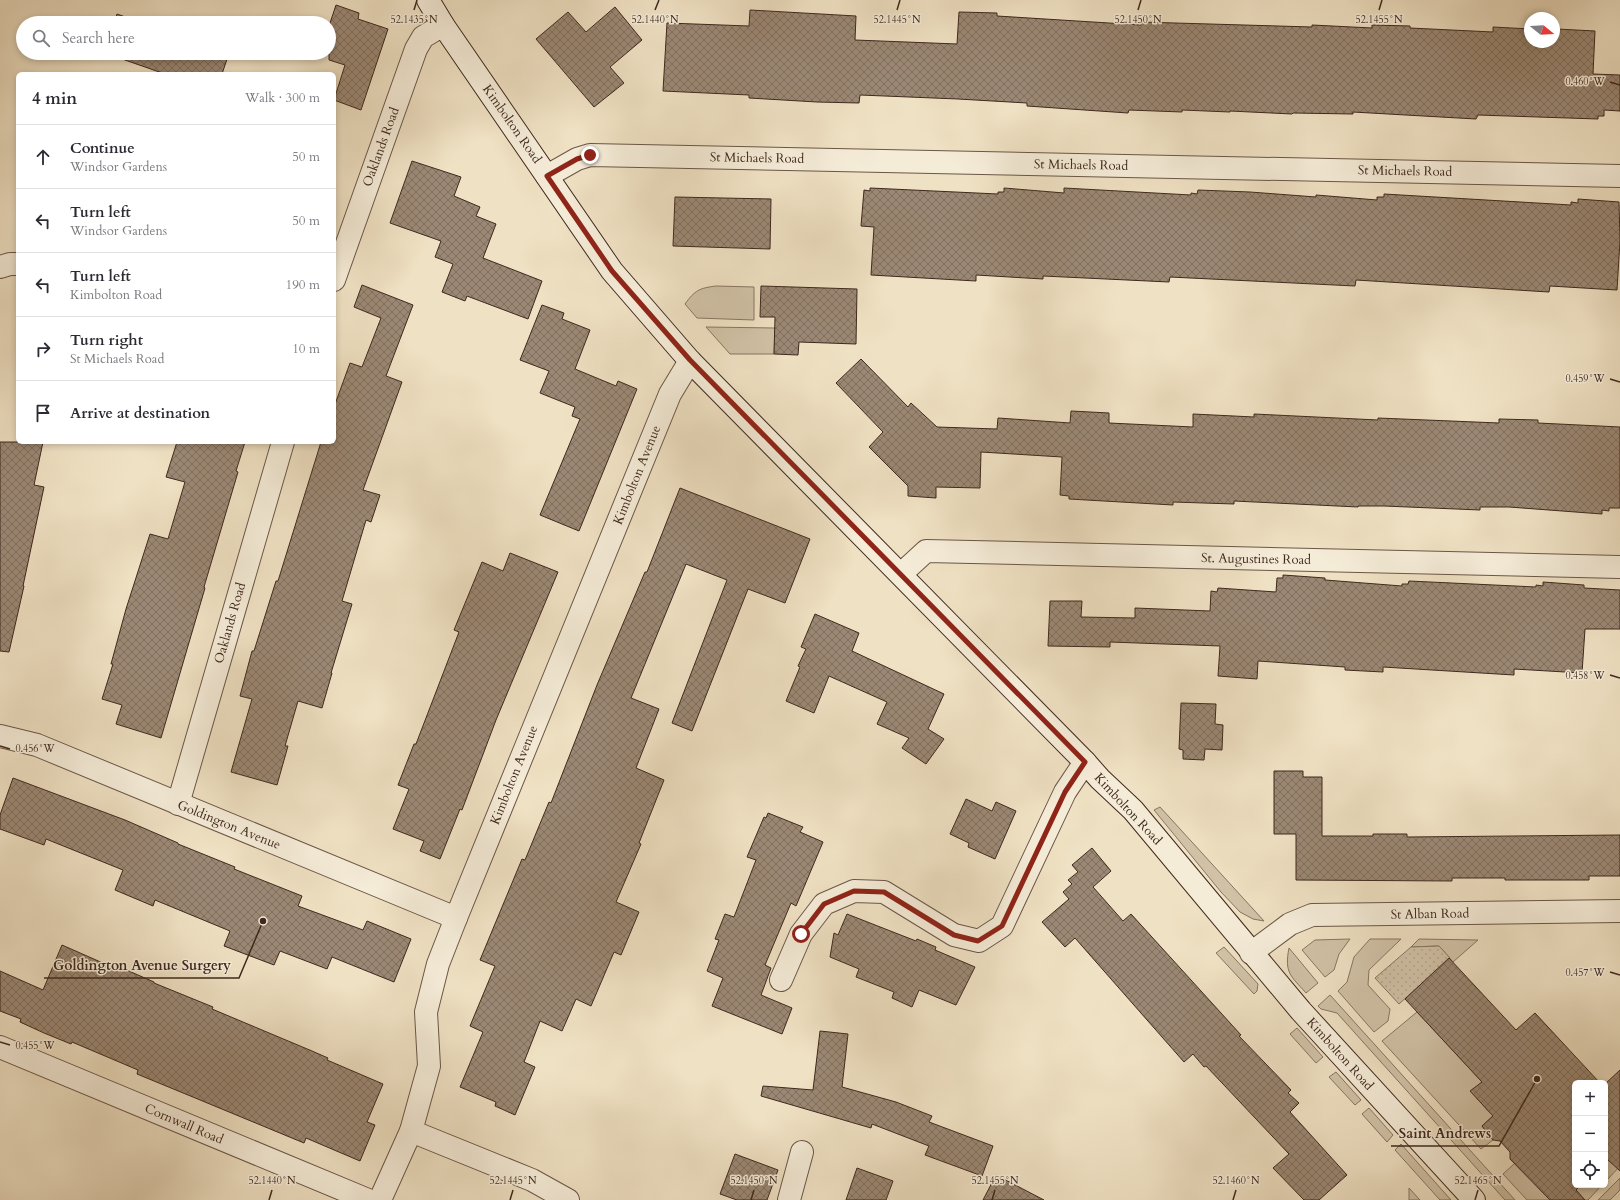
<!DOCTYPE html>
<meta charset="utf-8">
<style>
:root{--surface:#fff;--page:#f2f2f3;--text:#2b2b33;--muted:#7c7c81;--line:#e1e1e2}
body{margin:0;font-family:Cardo,serif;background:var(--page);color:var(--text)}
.controls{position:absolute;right:12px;bottom:12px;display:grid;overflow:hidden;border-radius:6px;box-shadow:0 2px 6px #0003}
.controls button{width:36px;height:36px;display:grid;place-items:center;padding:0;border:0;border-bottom:1px solid var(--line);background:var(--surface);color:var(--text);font:20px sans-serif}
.compass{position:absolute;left:1524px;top:12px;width:36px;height:36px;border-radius:50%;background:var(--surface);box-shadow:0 2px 6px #0003;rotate:108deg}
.stop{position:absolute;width:12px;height:12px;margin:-9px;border:3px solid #8f2418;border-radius:50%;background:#fff}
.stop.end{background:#8f2418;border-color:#fff;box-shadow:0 1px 4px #0008}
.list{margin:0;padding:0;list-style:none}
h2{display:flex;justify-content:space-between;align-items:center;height:52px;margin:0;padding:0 16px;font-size:17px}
h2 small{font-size:13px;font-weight:400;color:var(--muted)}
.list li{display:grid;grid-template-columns:26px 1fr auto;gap:12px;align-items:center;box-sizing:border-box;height:64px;padding:0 16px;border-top:1px solid var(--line)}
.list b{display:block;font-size:15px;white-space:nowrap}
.list p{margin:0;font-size:13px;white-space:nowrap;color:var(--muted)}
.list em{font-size:13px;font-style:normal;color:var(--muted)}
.icon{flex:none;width:22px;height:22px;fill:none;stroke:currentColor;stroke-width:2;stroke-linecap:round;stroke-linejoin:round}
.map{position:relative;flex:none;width:1620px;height:1200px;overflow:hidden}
.search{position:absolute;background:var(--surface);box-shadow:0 2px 6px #0003;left:16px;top:16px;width:320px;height:44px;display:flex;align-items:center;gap:10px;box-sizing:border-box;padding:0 14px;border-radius:22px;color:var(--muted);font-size:15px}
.panel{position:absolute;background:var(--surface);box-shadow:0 2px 6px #0003;left:16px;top:72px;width:320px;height:372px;border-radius:6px}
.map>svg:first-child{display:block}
.grass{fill:#d1c2a7;stroke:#887562}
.park{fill:url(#park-dots);stroke:#887562}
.building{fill:url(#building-cross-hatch);stroke:#3f281e}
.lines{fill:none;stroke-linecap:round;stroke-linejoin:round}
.street-casing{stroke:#6b5647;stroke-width:24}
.secondary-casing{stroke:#3f281e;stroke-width:24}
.street{stroke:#f5ecd8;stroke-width:22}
.secondary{stroke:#f5ecd8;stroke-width:22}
.route{stroke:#8f2418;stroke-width:5}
.ticks{fill:none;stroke:#3f281e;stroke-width:1.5}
.labels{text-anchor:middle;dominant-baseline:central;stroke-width:3;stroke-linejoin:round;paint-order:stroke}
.street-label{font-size:13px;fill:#3f281e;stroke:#f5ecd8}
.ticks-label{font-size:10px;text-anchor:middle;fill:#3f281e;stroke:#f5ecd8;stroke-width:3;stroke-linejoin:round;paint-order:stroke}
.leader{fill:none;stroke:#3f281e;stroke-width:1.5}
.callout-dot{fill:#3f281e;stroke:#f5ecd8;stroke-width:1.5}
.callout-label{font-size:14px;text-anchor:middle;font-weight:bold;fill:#3f281e;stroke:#f5ecd8;stroke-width:3;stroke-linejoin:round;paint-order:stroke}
</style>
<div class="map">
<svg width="1620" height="1200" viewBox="0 0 1620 1200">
<defs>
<pattern id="park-dots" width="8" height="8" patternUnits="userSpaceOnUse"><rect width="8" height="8" fill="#d1c2a7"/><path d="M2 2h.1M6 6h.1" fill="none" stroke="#b4a78f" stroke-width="1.8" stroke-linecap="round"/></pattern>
<pattern id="building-cross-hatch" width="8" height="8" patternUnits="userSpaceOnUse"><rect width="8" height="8" fill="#9b8874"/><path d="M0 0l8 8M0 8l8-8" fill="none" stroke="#806f5f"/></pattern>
</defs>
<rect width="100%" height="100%" fill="#efe1c3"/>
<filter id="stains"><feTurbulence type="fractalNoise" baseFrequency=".005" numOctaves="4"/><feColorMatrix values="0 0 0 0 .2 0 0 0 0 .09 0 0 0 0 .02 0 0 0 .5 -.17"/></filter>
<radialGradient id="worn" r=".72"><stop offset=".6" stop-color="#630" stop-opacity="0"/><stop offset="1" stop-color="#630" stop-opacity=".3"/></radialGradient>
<!-- grass -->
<g class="grass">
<path d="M716,286L754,287V320L697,318L685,304C695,290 700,288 716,286Z"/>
<path d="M706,327L775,328L774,354H730Z"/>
<path d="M1160,807L1264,921L1253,919L1240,912L1221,892L1154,810Z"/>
<path d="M1350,939L1339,954L1334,970L1325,977L1302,950L1315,940Z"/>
<path d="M1370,939H1401L1369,970L1368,985L1390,1009L1388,1021L1374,1032L1338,991L1347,982L1354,957Z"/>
<path d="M1419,939L1478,940L1453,962L1439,946L1411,947Z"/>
<path d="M1224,947L1258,984L1257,991L1254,994L1216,953Z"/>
<path d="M1289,948L1318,983L1306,993C1291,976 1284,973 1289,948Z"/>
<path d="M1330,995L1515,1200H1505L1337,1013L1321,1009L1318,1006Z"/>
<path d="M1417,1012L1482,1082L1471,1091L1488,1111L1499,1110L1482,1126L1493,1140L1481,1149L1382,1041Z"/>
<path d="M1297,1028L1323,1057L1316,1063L1290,1034Z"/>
<path d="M1336,1072L1361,1100L1355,1105L1329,1077Z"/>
<path d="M1369,1108L1393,1135L1387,1142L1362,1114Z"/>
<path d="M1401,1144L1451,1200H1440L1395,1150Z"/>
<path d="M1607,1159L1620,1166L1605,1182V1161Z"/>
<path d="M1515,1163L1550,1200H1527L1503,1174Z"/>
<path d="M1620,1178V1190L1610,1200H1598Z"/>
<path d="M1581,1185H1602L1588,1200H1575L1580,1195L1576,1190Z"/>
<path d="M1409,1188L1420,1200H1409Z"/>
</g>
<!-- park -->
<path class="park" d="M1439,946L1450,958L1399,1004L1375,978L1411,947Z"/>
<!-- building -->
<g class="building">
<path d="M336,5L359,13L358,19L388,29L361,110L334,100L345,65L329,60V26Z"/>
<path d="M615,7L642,40L610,67L624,83L594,107L536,39L568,12L586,32Z"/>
<path d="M750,10L856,16L855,40L957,44L959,12L997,13V16L1141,25V22L1312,27V25L1372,28V25L1410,26V28L1493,32V27L1530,29V42H1554V30L1557,29L1595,31L1593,74L1620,75V111L1604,110V116H1598V119L1478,115L1476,119L1353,112V114L1293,113L1292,114L1230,111V112L1182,110V112L1129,110L1128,113L1027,106V103L958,99L860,95L859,103L817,102L749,98V95L663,91L667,23L749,26Z"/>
<path d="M117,14L142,23H114Z"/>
<path d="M105,53H229L222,74H165Z"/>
<path d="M412,161L461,177L454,196L480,207L476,216L496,224L483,258L542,281L528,319L467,296L465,301L442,292L453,264L435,257L441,241L390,223Z"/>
<path d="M870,188L998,194V192H1004V188L1064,193V188L1191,195V193L1197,194L1198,190L1250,192L1316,197V195L1377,200V197H1384V194L1571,205V202L1578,203V199L1619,202L1620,241L1617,290L1550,286L1549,292L1356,280L1355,286L1170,277L1169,282L1043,276V279L976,275V281L871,275L874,227L861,226L864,190L870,191Z"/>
<path d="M675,197L771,199L770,249L673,246Z"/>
<path d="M362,285L413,305L386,376L402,382L363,490L380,495L371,522L366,520L342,601L352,604L331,673H332L322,708L298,701L285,746H288L277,785L231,772L252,699L240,696L252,651H254L276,581H278L321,442H334V407L350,363L362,367L381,318L354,307Z"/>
<path d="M761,286L857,289L856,344L799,342L798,355L774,354L775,317H760Z"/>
<path d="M542,305L564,313L562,319L590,330L575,369L616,386L618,381L637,389L579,531L540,515L580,419L572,416L575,407L540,393L549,371L520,360Z"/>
<path d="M861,359L908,407L911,403L937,427L997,429L998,418L1070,423L1071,411L1109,413V423L1193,427V414L1254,417V414L1378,420V418L1499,423V419L1538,420V423L1620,427V508H1609V511L1602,510V514L1509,507H1480V510L1384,506H1358V507L1234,501V504L1173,502V505L1069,499V496L1060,495L1062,457L981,452L980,488L936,487V498L908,496V486L869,447L883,432L836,383Z"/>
<path d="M0,442H43L34,485L44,487L23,586H24L9,652L0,651Z"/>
<path d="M177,442H245L236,471L238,472L204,587L205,588L161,738L116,724L122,705L102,699L113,664H111L126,609L150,534L168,539L185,482L166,477Z"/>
<path d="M680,488L810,539L785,603L748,589L692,731L672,723L727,580L686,564L631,698L659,709L636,768L664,780L639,843L641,844L616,902L639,912L621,955L614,952L591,1006L576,999L562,1031L540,1021L524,1062L535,1067L515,1115L495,1106L496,1102L460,1087L483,1032L470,1026L495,966L480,960L522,859L525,860L549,802L551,803L597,685L645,572H647Z"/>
<path d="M510,553L558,572L496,720L462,810L460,809L440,859L420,851L424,841L393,829L409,789L398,785L414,744H416L459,632L454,630L482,562L503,571Z"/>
<path d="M1283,575L1325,578V580L1402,586V584H1408L1409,581L1536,587V585L1543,586V582L1584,585V588L1620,590V629H1585L1582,673L1514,669V675L1383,667V672L1345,670V667L1258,661L1257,679L1218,676L1220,646L1110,642V647L1048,646L1050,601H1082L1081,617L1135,618V608L1210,611L1211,591L1217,592L1218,588L1276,592L1277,578H1283Z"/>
<path d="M815,614L859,633L852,651L944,694L928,729L944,739L926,764L902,748L909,738L877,724L887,702L829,676L814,713L786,701L800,667L798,666L806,649L801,647Z"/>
<path d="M1181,703L1216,704L1215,724L1223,725L1222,750L1205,749L1204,760L1183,759V750L1179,749Z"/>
<path d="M1274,771H1303V777H1322V836H1373V834H1407V837L1620,835V876H1589V880H1505V878H1452V881L1296,880V834H1274Z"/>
<path d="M13,778L125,820L178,843V844L235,867L234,869L302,896L298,906L363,930L367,921L411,939L394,982L332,957L327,969L280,951L274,965L224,946L230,931L155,900L153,906L115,890L123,870L46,839L44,845L0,829V815Z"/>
<path d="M966,799L992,811L996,802L1016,811L995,859L968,847L969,843L950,834Z"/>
<path d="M768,813L803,827L800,832L823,842L796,906L791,903L765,965L771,968L761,995L792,1008L782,1034L712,1006L723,978L707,971L719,940L715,939L725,914L734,917L756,860L747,857L764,817L766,818Z"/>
<path d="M1092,848L1111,871L1093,887L1123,921L1131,914L1241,1035L1239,1036L1291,1090L1288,1093L1299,1103L1290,1112L1347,1175L1319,1200H1304L1273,1168L1289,1154L1206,1066L1204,1067L1193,1054L1184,1062L1075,938L1065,947L1042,922L1069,899L1063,892L1072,884L1068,880L1078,872L1072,865Z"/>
<path d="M847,914L916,941L917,939L936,947L935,950L975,967L956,1005L919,990L912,1007L892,998L894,992L856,977L859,969L830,957L834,933L838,935Z"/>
<path d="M62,945L121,971L122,968L154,982V983L213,1007L212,1009L312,1051L328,1058L327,1060L383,1084L367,1122L375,1125L360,1161L306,1138L304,1143L188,1095L137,1074L138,1070L72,1042L71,1044L44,1033L20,1022L21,1019L0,1011V971L43,990Z"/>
<path d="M1449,958L1516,1030L1535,1013L1600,1083H1575V1185H1581L1576,1190L1585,1200H1550L1510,1159V1152L1500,1141L1493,1140L1482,1126L1493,1116L1470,1091L1482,1082L1405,999Z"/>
<path d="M820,1031L848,1034L842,1087L896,1102L932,1116L929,1122L993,1146L982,1176L925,1155L929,1146L872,1124L871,1128L761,1096L763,1086L813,1090Z"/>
<path d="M1620,1070V1171L1607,1159L1605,1161V1084Z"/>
<path d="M735,1154L778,1170L767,1200H737L720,1194Z"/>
<path d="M857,1168L893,1181L886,1200H846Z"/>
<path d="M996,1175L1044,1200H983Z"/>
</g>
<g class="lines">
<!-- street casing -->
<g class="street-casing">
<g id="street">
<path d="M547,176L577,159L590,155L1620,176"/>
<path d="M0,267L10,264H18"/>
<path d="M334,280L416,49L423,37L443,25"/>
<path d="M901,574L926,551L1620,567"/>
<path d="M0,736L37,745L456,918"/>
<path d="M178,804L283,442"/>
<path d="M1251,953L1290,924L1312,915L1620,911"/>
<path d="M781,980L801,934L824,904L854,891L884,892L954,935L979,941L1002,926L1065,792L1085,762"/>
<path d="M0,1047L368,1200"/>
<path d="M411,1131L532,1180L568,1200"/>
<path d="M380,1200L411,1131L429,1066L426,1012L438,964L456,918L670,394L690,361"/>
<path d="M789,1200L802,1152"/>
</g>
</g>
<!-- secondary casing -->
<g class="secondary-casing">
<path id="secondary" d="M428,0L443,25L612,271L690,361L1085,762L1100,779L1133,810L1301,1011L1474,1200"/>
</g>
<!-- street -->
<use href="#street" class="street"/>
<!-- secondary -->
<use href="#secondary" class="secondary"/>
</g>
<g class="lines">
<!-- route -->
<path class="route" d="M590,155L577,159L547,176L612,271L690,360L1085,762L1065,792L1002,926L978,941L954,935L884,892L854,891L824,904L801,934"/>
</g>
<!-- ticks -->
<path class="ticks" d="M414,10L417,0M655,10L659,0M897,10L900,0M1138,10L1141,0M1379,10L1382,0M1610,82L1620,85M1610,379L1620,382M1610,675L1620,678M0,746L10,749M1610,972L1620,975M0,1042L10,1045M269,1200L272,1190M510,1200L513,1190M751,1200L754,1190M992,1200L995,1190M1233,1200L1236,1190M1475,1200L1478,1190"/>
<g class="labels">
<!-- street labels -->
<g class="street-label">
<text transform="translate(512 124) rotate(55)">Kimbolton Road</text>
<text transform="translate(381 147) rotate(-70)">Oaklands Road</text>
<text transform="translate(757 158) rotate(1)">St Michaels Road</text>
<text transform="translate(1081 165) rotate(1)">St Michaels Road</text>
<text transform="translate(1405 171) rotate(1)">St Michaels Road</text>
<text transform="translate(637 475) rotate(-68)">Kimbolton Avenue</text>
<text transform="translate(1256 559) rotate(1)">St. Augustines Road</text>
<text transform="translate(230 623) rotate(-74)">Oaklands Road</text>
<text transform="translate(514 775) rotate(-68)">Kimbolton Avenue</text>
<text transform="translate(1128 809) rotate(47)">Kimbolton Road</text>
<text transform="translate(229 825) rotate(22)">Goldington Avenue</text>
<text transform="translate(1430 914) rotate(-1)">St Alban Road</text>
<text transform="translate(1340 1054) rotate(48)">Kimbolton Road</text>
<text transform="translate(184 1124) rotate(23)">Cornwall Road</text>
</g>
</g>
<g class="ticks-label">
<text x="414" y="23">52.1435°N</text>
<text x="655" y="23">52.1440°N</text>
<text x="897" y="23">52.1445°N</text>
<text x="1138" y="23">52.1450°N</text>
<text x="1379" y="23">52.1455°N</text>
<text x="1585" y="85">0.460°W</text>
<text x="1585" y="382">0.459°W</text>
<text x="1585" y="679">0.458°W</text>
<text x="35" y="752">0.456°W</text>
<text x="1585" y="976">0.457°W</text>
<text x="35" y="1049">0.455°W</text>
<text x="272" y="1184">52.1440°N</text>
<text x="513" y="1184">52.1445°N</text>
<text x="754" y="1184">52.1450°N</text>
<text x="995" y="1184">52.1455°N</text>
<text x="1236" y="1184">52.1460°N</text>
<text x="1478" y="1184">52.1465°N</text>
</g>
<!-- callouts -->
<path class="leader" d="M263 921L239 978H44M1537 1079L1499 1146H1391"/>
<g class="callout-dot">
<circle cx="263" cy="921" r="4"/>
<circle cx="1537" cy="1079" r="4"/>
</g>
<g class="callout-label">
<text x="142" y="970">Goldington Avenue Surgery</text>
<text x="1445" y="1138">Saint Andrews</text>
</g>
<rect width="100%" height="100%" filter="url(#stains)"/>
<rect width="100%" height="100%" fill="url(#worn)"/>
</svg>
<div class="controls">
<button>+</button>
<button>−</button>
<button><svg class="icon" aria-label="locate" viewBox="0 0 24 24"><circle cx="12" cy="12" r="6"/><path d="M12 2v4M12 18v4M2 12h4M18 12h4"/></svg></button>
</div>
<svg class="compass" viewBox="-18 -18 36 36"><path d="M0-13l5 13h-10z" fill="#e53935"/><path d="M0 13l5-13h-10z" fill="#7c7c81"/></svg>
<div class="stop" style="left:801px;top:934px"></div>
<div class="stop end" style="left:590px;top:155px"></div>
<div class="search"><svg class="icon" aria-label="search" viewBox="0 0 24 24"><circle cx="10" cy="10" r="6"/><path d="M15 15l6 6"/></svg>Search here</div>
<section class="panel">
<h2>4 min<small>Walk · 300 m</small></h2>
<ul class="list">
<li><svg class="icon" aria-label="ahead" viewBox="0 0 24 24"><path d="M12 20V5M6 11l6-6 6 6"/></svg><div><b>Continue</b><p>Windsor Gardens</p></div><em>50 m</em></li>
<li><svg class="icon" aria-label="left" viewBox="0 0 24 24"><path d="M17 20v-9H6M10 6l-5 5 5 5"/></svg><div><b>Turn left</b><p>Windsor Gardens</p></div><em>50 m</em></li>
<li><svg class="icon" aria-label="left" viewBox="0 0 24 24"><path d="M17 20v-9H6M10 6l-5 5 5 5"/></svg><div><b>Turn left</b><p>Kimbolton Road</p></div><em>190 m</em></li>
<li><svg class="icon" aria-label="right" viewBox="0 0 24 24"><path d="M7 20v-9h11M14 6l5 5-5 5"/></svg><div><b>Turn right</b><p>St Michaels Road</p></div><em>10 m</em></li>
<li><svg class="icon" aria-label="arrive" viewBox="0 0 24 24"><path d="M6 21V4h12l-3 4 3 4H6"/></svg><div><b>Arrive at destination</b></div></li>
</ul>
</section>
</div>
